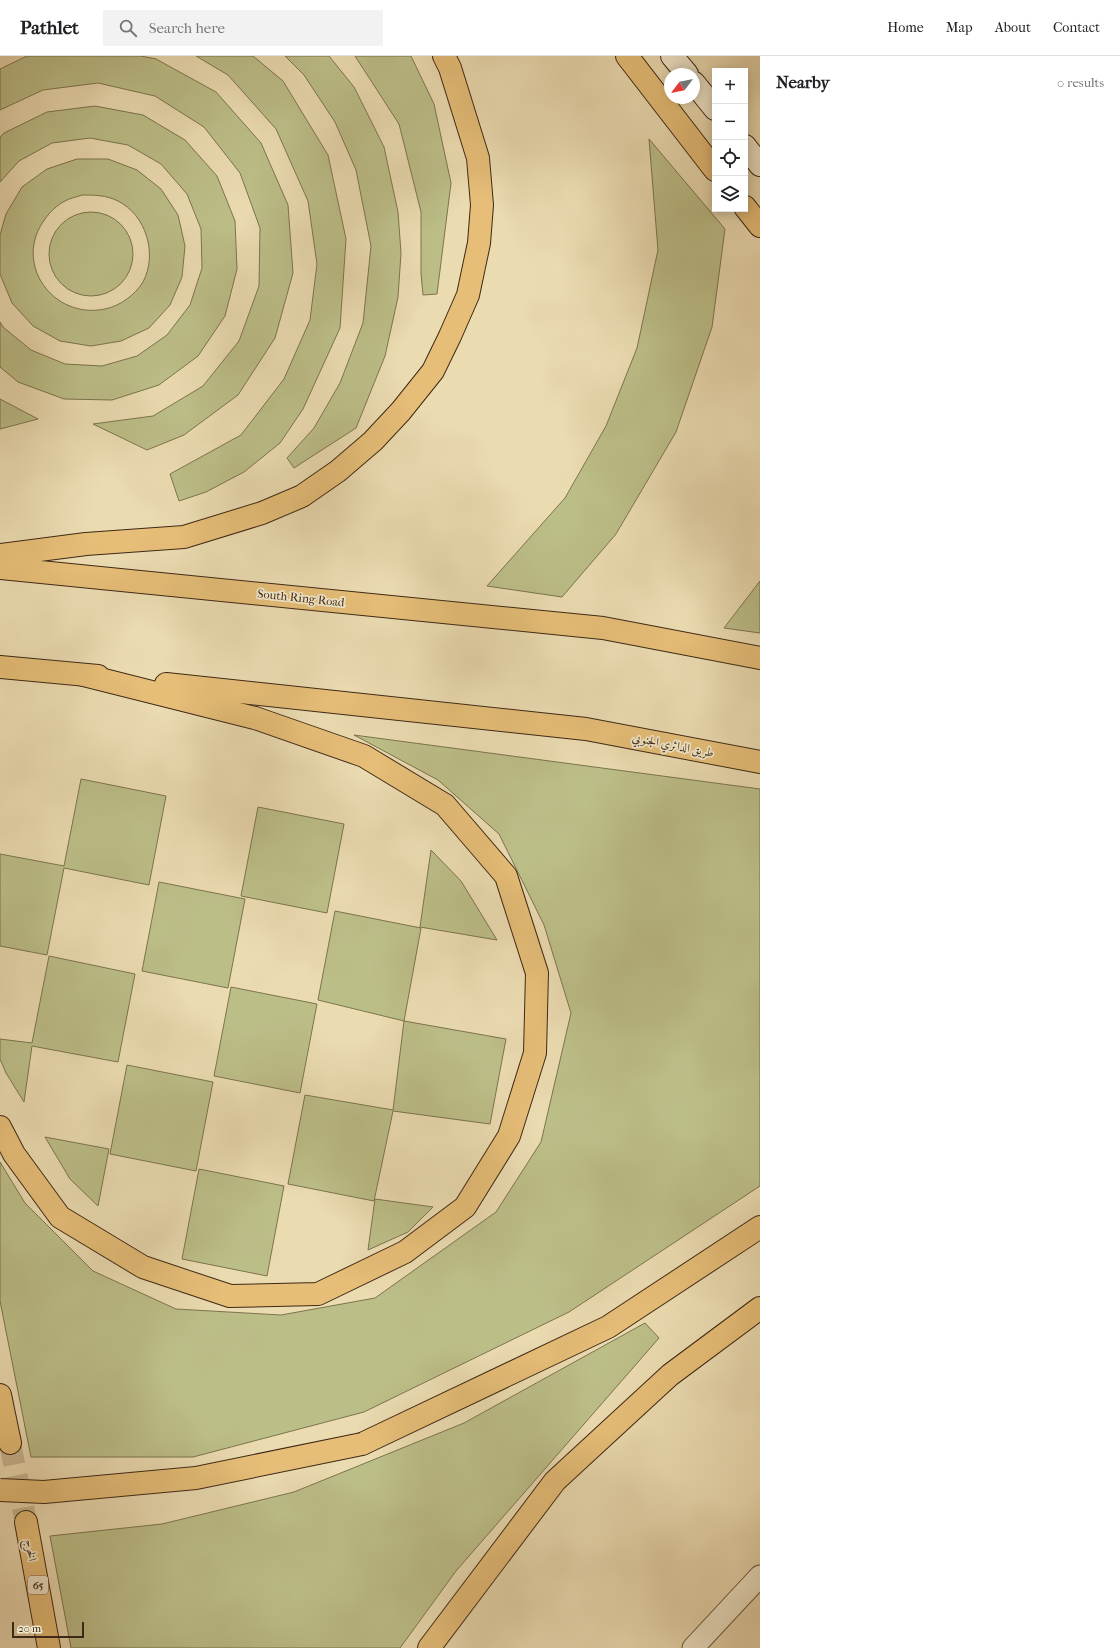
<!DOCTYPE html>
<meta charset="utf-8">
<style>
:root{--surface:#fff;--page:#f2f2f2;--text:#202124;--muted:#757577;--line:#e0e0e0}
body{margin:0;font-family:"IM FELL French Canon",Amiri,serif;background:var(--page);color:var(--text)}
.controls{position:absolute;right:12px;top:12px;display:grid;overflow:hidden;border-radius:0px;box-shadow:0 2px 10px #0003}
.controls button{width:36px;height:36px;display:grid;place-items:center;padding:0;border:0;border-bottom:1px solid var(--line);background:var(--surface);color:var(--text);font:20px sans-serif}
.compass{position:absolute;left:664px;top:12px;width:36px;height:36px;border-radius:50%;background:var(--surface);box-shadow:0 2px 10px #0003;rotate:238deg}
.scale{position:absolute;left:12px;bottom:10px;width:72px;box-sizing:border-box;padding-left:4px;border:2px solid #3d2915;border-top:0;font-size:11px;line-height:14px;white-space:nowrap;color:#3d2915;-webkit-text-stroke:3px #f2e8cc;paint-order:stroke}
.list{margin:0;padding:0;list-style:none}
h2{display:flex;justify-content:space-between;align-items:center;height:52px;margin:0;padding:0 16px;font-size:17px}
h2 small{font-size:13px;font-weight:400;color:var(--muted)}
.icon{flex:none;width:22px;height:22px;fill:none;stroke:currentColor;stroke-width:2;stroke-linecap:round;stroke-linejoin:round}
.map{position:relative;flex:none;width:760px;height:1592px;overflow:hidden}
header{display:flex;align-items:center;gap:24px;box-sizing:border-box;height:56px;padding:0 20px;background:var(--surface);border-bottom:1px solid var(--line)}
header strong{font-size:19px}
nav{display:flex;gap:22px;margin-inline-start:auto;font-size:14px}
.search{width:280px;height:36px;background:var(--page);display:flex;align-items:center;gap:10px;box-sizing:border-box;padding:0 14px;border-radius:0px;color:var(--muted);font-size:15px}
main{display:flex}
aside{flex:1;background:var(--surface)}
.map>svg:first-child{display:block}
.green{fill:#bcbe88;stroke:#7c744e;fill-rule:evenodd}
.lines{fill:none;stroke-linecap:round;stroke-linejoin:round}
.highway-tunnel{stroke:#c8b792;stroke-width:22;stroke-dasharray:22 11;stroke-linecap:butt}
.street-casing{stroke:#68563c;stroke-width:23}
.secondary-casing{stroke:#3d2915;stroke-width:24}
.highway-casing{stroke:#3d2915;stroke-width:24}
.street{stroke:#f2e8cc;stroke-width:21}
.secondary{stroke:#f2e8cc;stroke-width:22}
.highway{stroke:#e6be78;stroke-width:22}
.highway-bridge-casing{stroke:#3d2915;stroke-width:24;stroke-linecap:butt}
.highway-bridge{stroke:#e6be78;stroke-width:22}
.labels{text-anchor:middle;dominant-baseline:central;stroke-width:3.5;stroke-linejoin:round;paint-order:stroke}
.shield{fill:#f2e8cc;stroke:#73624c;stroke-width:1}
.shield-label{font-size:11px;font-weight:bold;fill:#3d2915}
.street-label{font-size:12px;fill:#3d2915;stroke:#f2e8cc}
</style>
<header>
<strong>Pathlet</strong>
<div class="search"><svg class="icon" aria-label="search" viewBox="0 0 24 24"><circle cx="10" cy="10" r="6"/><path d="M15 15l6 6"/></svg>Search here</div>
<nav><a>Home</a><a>Map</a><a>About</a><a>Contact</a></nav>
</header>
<main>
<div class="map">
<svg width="760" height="1592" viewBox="0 0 760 1592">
<rect width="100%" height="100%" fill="#ebdbb1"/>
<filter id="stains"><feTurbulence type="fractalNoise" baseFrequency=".005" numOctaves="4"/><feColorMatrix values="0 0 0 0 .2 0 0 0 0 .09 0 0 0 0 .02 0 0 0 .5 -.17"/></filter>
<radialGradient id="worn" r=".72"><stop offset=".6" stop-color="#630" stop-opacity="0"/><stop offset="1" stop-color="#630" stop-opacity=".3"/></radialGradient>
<!-- green -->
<g class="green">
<path d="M141,0L156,3L216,36L261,87L288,149L293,217L275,282L238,339L184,379L147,394L93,368L153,360L203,330L239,285L259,230L260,172L240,117L204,71L155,40L98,27L43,34L0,54V13L27,0Z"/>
<path d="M196,0H253L283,25L328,99L346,183L340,272L303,353L280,387L244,416L206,436L179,445L170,418L241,379L284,323L310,264L317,208L308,145L276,73L228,19Z"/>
<path d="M285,0H329L354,31L384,91L398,156L401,197L398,241L385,300L356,372L294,412L287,402L314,372L340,327L363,267L371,190L356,114L335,66L304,19Z"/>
<path d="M355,0H411L434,48L451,127L437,238L423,239L421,218V156L399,68Z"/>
<path d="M95,50L143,59L185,84L217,120L235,165L237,213L225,260L198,300L159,329L112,344L64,343L18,326L0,311V266L3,271L31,294L65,308L102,310L137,300L167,279L190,249L202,212L201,173L187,138L161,108L128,89L90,82L52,87L19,105L0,126V81L4,77L47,56Z"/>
<path d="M649,83L725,173L712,271L676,376L616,478L562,541L487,530L565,442L606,370L637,292L658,194Z"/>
<path d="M77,103H108L137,114L161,133L178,159L185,190L182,221L170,249L149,272L121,285L91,290L60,285L33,270L12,247L0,218V179L6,158L22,131L47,113ZM82,139C94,139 106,139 118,145C146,159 158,198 143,226C135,239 120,250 105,253C53,264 12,207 45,163C50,156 57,149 65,145C70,142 77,141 82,139Z"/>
<circle cx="91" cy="198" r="42"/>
<path d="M0,343L38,363L0,373Z"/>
<path d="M760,525V577L724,572Z"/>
<path d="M354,679L760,733V1130L569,1256L364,1356L193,1401H31L0,1245V1106L25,1147L93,1215L176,1253L281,1259L375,1242L496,1156L541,1086L571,957L544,869L499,778L438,724Z"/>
<path d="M81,723L166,740L149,829L64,812L47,899L0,890V798L64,810Z"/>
<path d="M258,751L344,768L327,857L241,840Z"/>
<path d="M431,794L461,825L497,884L420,871Z"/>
<path d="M159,826L245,843L228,932L142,915Z"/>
<path d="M335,855L421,872L404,965L506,983L490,1068L393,1055L374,1145L288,1128L305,1039L393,1054L404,965L318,944Z"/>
<path d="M49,900L135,918L118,1006L32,990L24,1046L6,1017L0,1003V983L32,987Z"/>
<path d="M231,931L317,948L300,1037L214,1020Z"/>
<path d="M127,1009L213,1026L196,1115L110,1098Z"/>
<path d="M45,1081L109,1093L98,1150L70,1123Z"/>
<path d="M199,1113L284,1130L267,1220L182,1203Z"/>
<path d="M375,1143L433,1151L408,1176L368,1194Z"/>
<path d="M645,1267L659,1282L456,1515L400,1592H71L50,1480L162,1468L294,1436L464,1367Z"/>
</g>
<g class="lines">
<!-- highway-tunnel -->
<path class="highway-tunnel" d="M10,1387L26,1466"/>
<!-- street casing -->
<g class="street-casing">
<path id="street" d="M693,1592L760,1520"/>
</g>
<!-- secondary casing -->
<g class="secondary-casing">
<g id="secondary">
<path d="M672,0L687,18"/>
<path d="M694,27L715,53"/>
<path d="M745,90L760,109"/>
</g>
</g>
<!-- highway casing -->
<g class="highway-casing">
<g id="highway">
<path d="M627,0L715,114"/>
<path d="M745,151L760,170"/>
<path d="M0,499L86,488L184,481L262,457L302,440L338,415L373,385L401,355L433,315L450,280L468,239L479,187L482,149L478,102L450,12L444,0"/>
<path d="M0,512L603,572L760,602"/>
<path d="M0,611L98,620"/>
<path d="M166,628L586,673L760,706"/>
<path d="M0,1071L14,1098L60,1161L143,1211L230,1240L318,1238L405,1196L465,1151L509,1080L535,997L537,917L506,820L445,749L364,700L255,662L84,619"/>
<path d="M0,1339L10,1387"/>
<path d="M362,1388L608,1271L760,1171"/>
<path d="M26,1466L49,1592"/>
<path d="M429,1592L555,1425L670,1319L760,1252"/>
</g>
</g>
<!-- street -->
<use href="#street" class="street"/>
<!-- secondary -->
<use href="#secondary" class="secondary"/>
<!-- highway -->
<use href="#highway" class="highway"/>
<!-- highway-bridge casing -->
<g class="highway-bridge-casing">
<path id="highway-bridge" d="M0,1434L44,1436L196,1422L362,1388"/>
</g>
<!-- highway-bridge -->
<use href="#highway-bridge" class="highway-bridge"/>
</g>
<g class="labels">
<!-- shield labels -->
<rect class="shield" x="28" y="1520" width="20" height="18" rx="3"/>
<g class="shield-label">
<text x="38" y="1529">65</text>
</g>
<!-- street labels -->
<g class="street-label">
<text transform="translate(301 542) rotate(6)">South Ring Road</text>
<text transform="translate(673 689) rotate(11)">طريق الدائري الجنوبي</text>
<text transform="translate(31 1494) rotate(80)">الخرج</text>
</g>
</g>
<rect width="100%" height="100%" filter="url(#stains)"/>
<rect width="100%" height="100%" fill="url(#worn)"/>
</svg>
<div class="controls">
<button>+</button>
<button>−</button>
<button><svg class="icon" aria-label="locate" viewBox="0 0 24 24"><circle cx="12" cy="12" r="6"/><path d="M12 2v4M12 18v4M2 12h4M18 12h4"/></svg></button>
<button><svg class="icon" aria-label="layers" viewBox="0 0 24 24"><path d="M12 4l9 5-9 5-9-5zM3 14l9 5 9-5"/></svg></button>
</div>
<svg class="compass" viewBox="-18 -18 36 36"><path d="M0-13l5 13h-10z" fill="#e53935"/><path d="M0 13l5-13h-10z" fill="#757577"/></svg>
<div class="scale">20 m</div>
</div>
<aside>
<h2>Nearby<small>0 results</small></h2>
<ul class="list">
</ul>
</aside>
</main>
